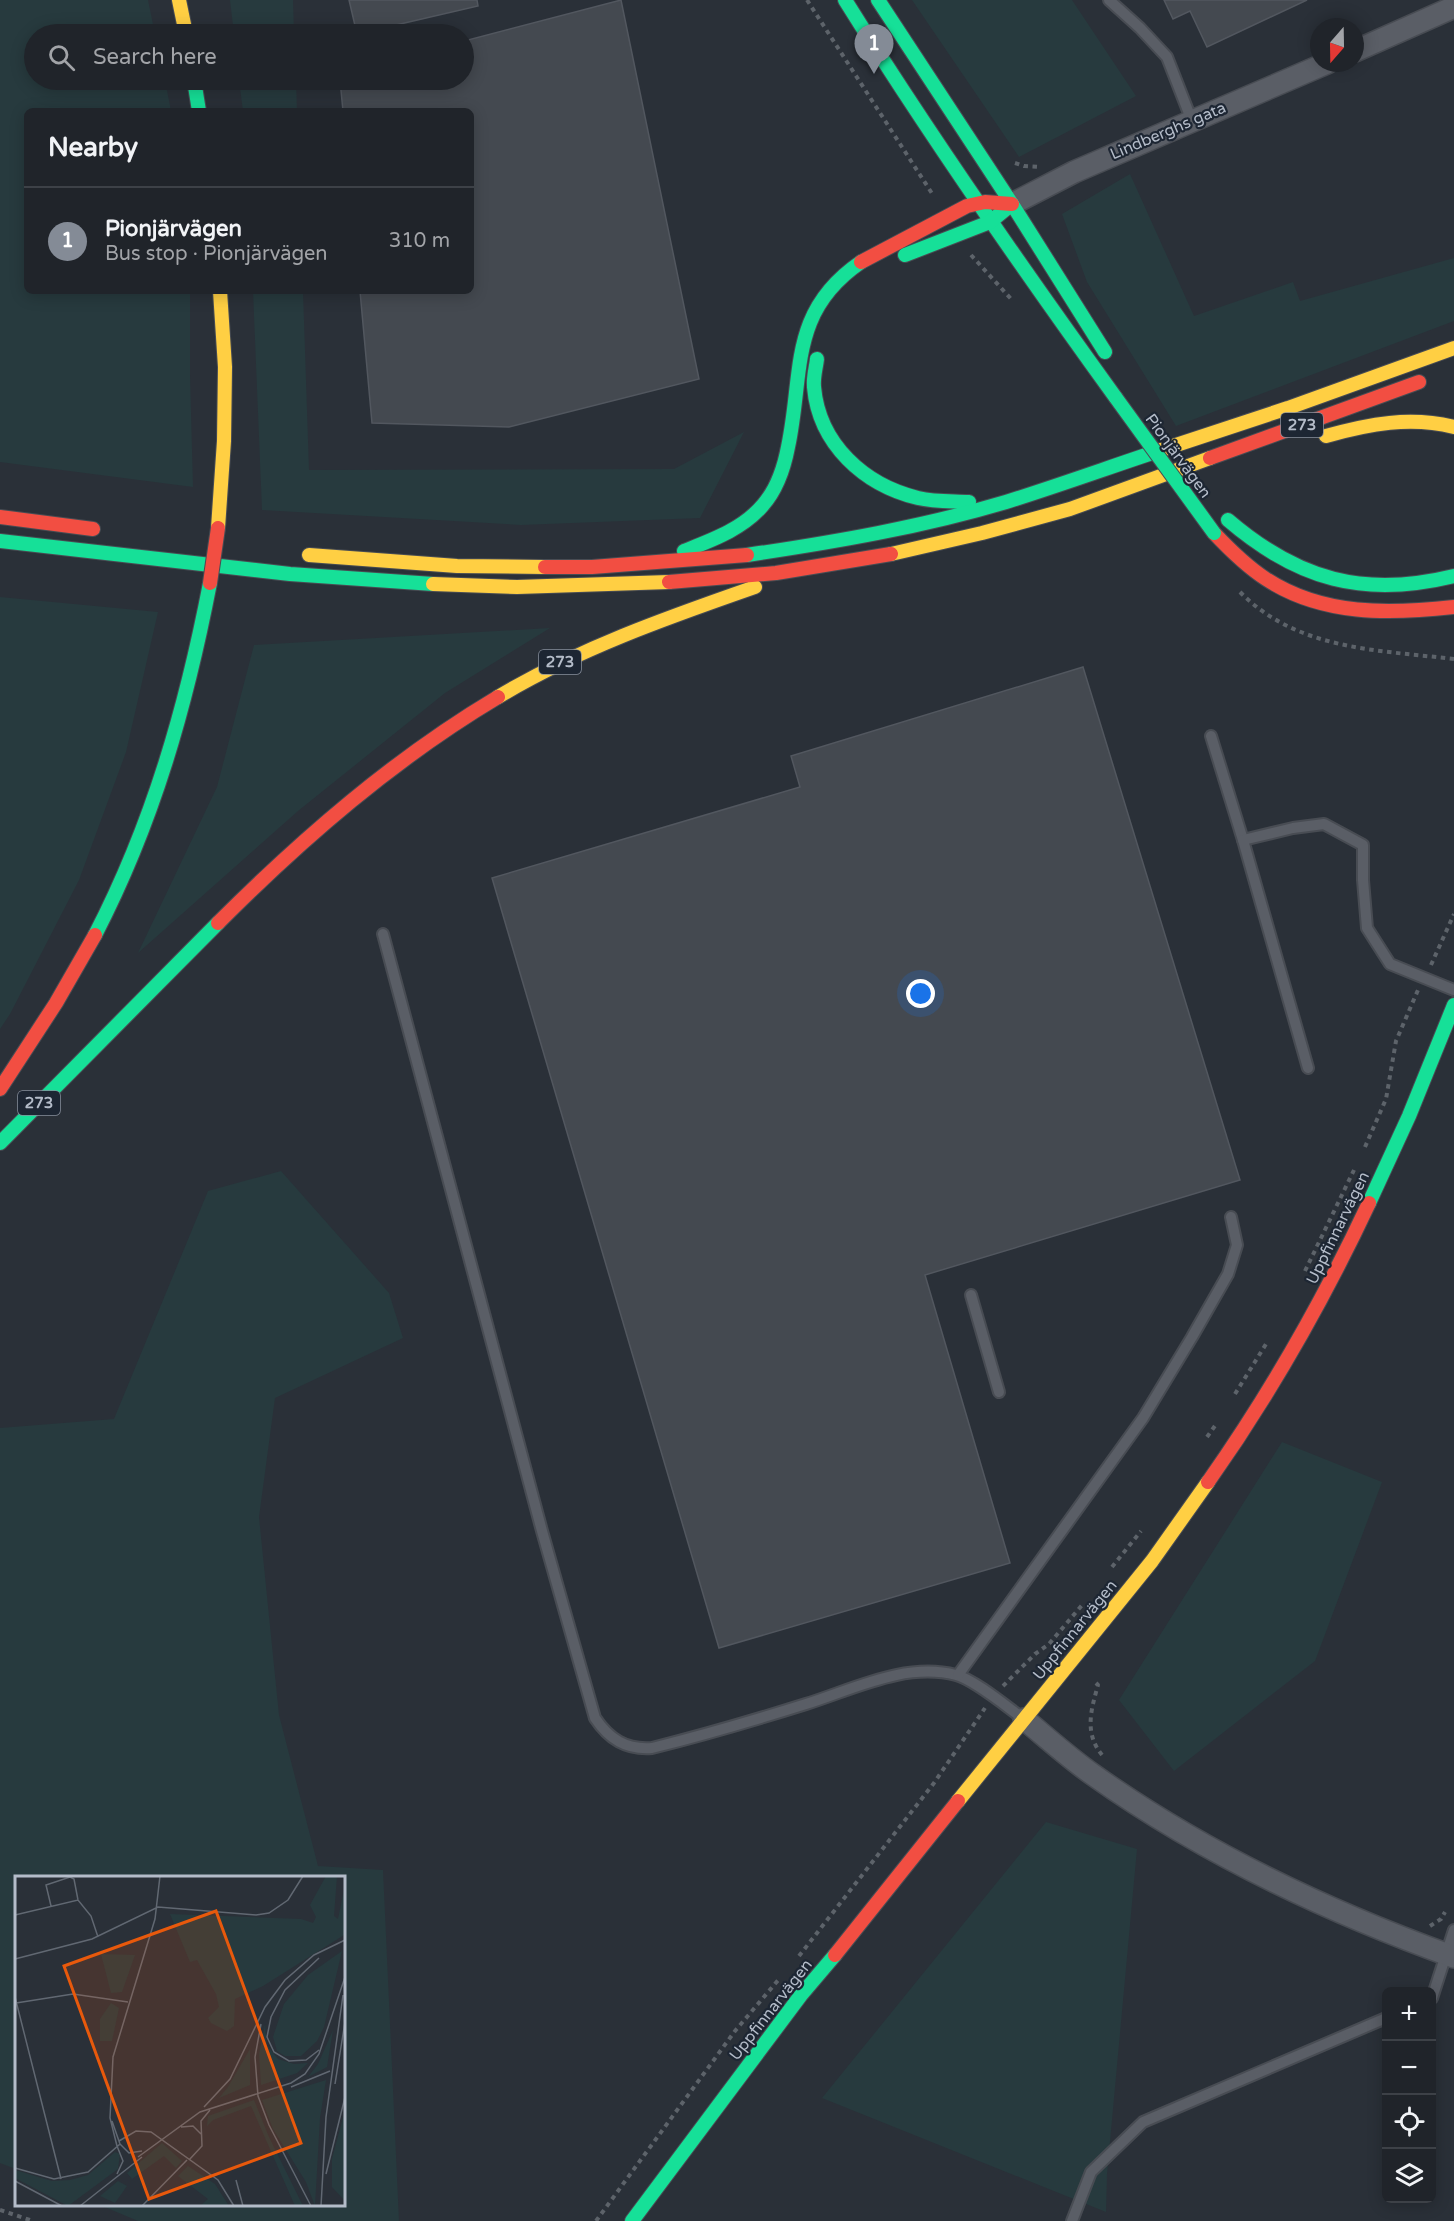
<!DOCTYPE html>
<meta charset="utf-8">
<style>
:root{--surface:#20242a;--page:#282c32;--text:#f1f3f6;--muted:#a2a4a8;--line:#3d4147;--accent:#848b96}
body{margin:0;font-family:"Varela Round",sans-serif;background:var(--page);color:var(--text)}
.controls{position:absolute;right:18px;bottom:18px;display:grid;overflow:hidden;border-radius:9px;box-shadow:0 3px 15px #0003}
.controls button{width:54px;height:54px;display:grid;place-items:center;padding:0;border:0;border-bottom:2px solid var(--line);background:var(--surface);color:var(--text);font:30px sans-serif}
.compass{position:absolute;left:1310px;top:18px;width:54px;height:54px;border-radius:50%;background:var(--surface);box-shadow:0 3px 15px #0003;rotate:200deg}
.you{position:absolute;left:921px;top:994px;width:21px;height:21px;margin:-15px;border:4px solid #fff;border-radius:50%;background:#1a73e8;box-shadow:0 0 0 9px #1a73e833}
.badge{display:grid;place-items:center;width:39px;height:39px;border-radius:50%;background:var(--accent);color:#fff;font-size:20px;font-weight:700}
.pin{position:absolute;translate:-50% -50px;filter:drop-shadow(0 2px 3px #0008)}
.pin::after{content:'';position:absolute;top:32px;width:21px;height:18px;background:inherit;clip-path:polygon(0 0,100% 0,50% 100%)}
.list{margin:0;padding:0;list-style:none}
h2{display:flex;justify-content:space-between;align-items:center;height:78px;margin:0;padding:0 24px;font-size:26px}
h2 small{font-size:20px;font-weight:400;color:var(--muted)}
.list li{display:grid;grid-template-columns:39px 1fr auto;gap:18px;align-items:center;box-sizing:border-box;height:108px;padding:0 24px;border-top:2px solid var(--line)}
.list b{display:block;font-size:22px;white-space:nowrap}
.list p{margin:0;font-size:20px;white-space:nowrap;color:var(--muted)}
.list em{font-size:20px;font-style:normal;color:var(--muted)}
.icon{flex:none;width:33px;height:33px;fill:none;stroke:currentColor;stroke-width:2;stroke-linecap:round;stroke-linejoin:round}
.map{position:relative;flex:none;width:1454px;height:2221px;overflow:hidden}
.search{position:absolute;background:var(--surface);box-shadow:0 3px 15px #0003;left:24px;top:24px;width:450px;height:66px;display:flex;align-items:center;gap:15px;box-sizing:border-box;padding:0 21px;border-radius:33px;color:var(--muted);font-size:22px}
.panel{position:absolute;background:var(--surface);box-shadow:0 3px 15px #0003;left:24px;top:108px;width:450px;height:186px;border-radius:9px}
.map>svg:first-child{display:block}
.green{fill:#273a3e}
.building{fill:#444950;stroke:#52575f;stroke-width:1.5}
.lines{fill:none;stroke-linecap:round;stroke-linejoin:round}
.lane-casing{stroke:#484c53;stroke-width:14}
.street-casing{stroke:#484c53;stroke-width:24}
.fast-casing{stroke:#484c53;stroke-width:16}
.slow-casing{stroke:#484c53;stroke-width:16}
.jam-casing{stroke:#484c53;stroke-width:16}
.path{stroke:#5d636a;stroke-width:4;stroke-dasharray:4.5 4.5;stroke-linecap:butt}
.lane{stroke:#5a5e66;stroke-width:10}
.street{stroke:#5a5e66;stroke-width:21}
.fast{stroke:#16e098;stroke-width:14}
.slow{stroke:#ffcf43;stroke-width:14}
.jam{stroke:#f24e42;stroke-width:14}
.fast-bridge-casing{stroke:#484c53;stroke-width:16;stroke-linecap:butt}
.jam-bridge-casing{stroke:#484c53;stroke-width:16;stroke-linecap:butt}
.fast-bridge{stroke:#16e098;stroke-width:14}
.jam-bridge{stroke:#f24e42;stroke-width:14}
.labels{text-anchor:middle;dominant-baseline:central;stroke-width:4.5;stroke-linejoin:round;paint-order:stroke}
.shield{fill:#1d2633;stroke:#878f9c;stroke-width:1.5}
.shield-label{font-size:15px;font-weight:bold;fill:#b4bcc9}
.street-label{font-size:16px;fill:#b4bcc9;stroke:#1d2633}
.inset-road{fill:none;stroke:#616872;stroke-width:1.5}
.view{fill:#e8590c;fill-opacity:0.15;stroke:#e8590c;stroke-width:3}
.inset-edge{fill:none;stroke:#b4bcc9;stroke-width:3}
</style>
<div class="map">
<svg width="1454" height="2221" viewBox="0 0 1454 2221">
<rect width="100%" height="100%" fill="#2a3038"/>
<!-- green -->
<g class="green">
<path d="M0,0H148L155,34H34V80H165L171,111H27V291H190V375L193,487L0,462Z"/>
<path d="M230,0H293L294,34H234Z"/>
<path d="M912,0H1072L1136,96L1019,157Z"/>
<path d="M239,80H296L297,111H243Z"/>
<path d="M1130,174L1194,316L1293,282L1300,301L1454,258V321L1176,426L1087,282L1062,214Z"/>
<path d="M253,291H303L309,470L674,469L744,432L700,518L521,525L262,510Z"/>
<path d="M0,597L158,612L126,752L79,880L10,1014L0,1029Z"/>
<path d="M550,628L445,693L298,811L138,953L217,787L254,645Z"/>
<path d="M281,1171L389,1293L403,1338L275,1398L259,1517L279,1715L318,1866L383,1870L399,2221H138L100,2205L344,2204V1878H16V2169L0,2163V1428L114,1419L208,1191Z"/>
<path d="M1282,1442L1382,1482L1315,1661L1174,1771L1119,1700Z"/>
<path d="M1046,1822L1137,1849L1107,2174L1106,2212L822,2098Z"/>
</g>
<!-- building -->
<g class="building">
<path d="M349,0H477L478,6L357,34Z"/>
<path d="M621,0L699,379L509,427L372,423L360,291H471V111H343L340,80H464V41Z"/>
<path d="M1164,0H1307L1207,47L1190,11L1173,19Z"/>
<path d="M1083,667L1240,1180L925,1275L1010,1563L719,1648L492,878L800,787L791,756Z"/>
</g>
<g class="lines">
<!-- lane casing -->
<g class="lane-casing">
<g id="lane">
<path d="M1109,0L1140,28L1167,57L1192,121"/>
<path d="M1211,736L1243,840"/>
<path d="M383,934L542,1531L595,1718C609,1739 626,1750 652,1748C704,1735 755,1720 806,1704C854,1689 905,1662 956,1675C973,1679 1006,1706 1021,1717"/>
<path d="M1308,1068L1243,840L1293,828L1324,824L1363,845V880L1367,928L1390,964L1454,990"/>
<path d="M971,1295L999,1392"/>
<path d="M958,1675L1143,1418L1192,1337L1228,1274L1237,1245L1231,1217"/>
<path d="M1432,1998L1454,1930"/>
<path d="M1072,2221L1091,2172L1143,2122L1386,2018"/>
</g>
</g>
<!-- street casing -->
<g class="street-casing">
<g id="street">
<path d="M1355,51L1454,7"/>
<path d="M1012,204L1074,172L1327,63"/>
<path d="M1024,1719C1046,1737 1068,1757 1092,1774C1203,1853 1326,1911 1454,1957"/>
</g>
</g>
<!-- fast casing -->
<g class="fast-casing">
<g id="fast">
<path d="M845,0C930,136 1022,268 1116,398"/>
<path d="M878,0L1012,204L1105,352"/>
<path d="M194,80L199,111"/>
<path d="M905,255L990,222L1012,204"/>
<path d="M817,359C816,368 813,377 814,387C819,444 864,485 918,498C935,502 952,501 969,502"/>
<path d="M1228,520C1298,580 1364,598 1454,576"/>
<path d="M0,541L290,574L433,584"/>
<path d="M684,551C712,540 743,529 763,505C777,489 784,468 788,447C804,372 788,312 861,262"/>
<path d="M747,555C835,542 922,527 1006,502C1057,486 1107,468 1158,451"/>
<path d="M95,935C153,823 186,707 210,583"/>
<path d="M0,1143L218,923"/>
<path d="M1369,1203L1409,1116L1454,1005"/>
<path d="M632,2221L801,1995L835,1955"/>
</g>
</g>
<!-- slow casing -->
<g class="slow-casing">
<g id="slow">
<path d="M179,0L186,34"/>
<path d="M1326,436C1369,424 1410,416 1454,427"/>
<path d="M1158,451L1288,408L1454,348"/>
<path d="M218,528L224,441L225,367L220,291"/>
<path d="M891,554L982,533L1070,509L1210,458"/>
<path d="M309,555L457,566L545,567"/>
<path d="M433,584L517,587L669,582"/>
<path d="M498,697C578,649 666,618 755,587"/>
<path d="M958,1801L1152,1561L1208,1482"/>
</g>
</g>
<!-- jam casing -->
<g class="jam-casing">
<g id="jam">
<path d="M861,262L967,206L985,202L1012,204"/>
<path d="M1210,458L1419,382"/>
<path d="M0,517L93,529"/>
<path d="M1214,533C1230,550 1246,566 1266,579C1323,616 1389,614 1454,607"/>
<path d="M545,567H592L747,555"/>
<path d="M669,582L776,573L891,554"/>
<path d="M218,923C303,838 394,759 498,697"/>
<path d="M0,1089L56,1003L95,935"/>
<path d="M1208,1482C1270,1394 1323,1301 1369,1203"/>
<path d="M835,1955L958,1801"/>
</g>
</g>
<!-- path -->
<g class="path">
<path d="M807,0L933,195"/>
<path d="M1015,163L1024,166L1040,167"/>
<path d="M971,255L1012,300"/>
<path d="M1240,592C1297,650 1377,650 1454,659"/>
<path d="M1431,965L1454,914"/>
<path d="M1365,1147L1386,1099L1396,1041L1418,990"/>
<path d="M1305,1271L1354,1170"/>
<path d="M1235,1394L1266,1344"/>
<path d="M1207,1437L1217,1423"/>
<path d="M1112,1567L1141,1531"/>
<path d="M1096,1683L1098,1685C1091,1710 1084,1733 1102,1755"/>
<path d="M1003,1686L1035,1654L1049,1644L1083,1604"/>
<path d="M1430,1926L1441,1919L1445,1912"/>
<path d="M799,1956L934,1783L985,1708"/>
<path d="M0,2210L33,2221"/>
<path d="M596,2221L735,2031L780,1978"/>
</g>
<!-- lane -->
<use href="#lane" class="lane"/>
<!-- street -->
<use href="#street" class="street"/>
<!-- fast -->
<use href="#fast" class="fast"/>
<!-- slow -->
<use href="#slow" class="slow"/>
<!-- jam -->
<use href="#jam" class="jam"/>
<!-- fast-bridge casing -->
<g class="fast-bridge-casing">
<path id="fast-bridge" d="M1116,398L1214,533"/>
</g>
<!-- jam-bridge casing -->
<g class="jam-bridge-casing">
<path id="jam-bridge" d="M210,583L218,528"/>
</g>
<!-- fast-bridge -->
<use href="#fast-bridge" class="fast-bridge"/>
<!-- jam-bridge -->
<use href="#jam-bridge" class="jam-bridge"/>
</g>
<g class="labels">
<!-- shield labels -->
<g class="shield">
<rect x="1281" y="413" width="42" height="24" rx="4.5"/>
<rect x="539" y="650" width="42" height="24" rx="4.5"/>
<rect x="18" y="1091" width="42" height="24" rx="4.5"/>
</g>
<g class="shield-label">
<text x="1302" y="425">273</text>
<text x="560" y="662">273</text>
<text x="39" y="1103">273</text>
</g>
<!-- street labels -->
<g class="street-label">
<text transform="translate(1168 131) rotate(-23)">Lindberghs gata</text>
<text transform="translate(1178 456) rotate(54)">Pionjärvägen</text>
<text transform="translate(1338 1228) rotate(-64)">Uppfinnarvägen</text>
<text transform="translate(1075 1630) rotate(-51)">Uppfinnarvägen</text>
<text transform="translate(771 2010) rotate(-52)">Uppfinnarvägen</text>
</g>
</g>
<!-- overview -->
<g transform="translate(15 1876)">
<rect width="330" height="330" fill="#2a3038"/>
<path d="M311,0H322L319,40L323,43L330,9L329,59L248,110L220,123L219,150L212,155L196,147L193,142L204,131L201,118L182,84L175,86L155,38L286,43L298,47L301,41L295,29ZM327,75L309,151L302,165L286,180H270L262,175L258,161L269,128L293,99ZM86,78L120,79L107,116L96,117ZM96,127L104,132L97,165H85V143ZM250,148L252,169L263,183L279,188L293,187L282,197L246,209L244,178ZM318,154L312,191L293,201L303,188ZM235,173V209L204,222L213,211ZM311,204L305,242L300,330L291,306L258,253L247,224ZM239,224L254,261L288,330H280L236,230L198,244L192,250L193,240ZM330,234V325L317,311V283ZM147,267L167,285L161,292L149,280L117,303L112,297ZM100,276L105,278L103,293L53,330L0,302V294L37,305L55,304L73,299ZM173,290L200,308L214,330H185L193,323L163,300ZM103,305L112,310L100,327L85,320Z" fill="#273a3e"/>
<path class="inset-road" d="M36,30L31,9L55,1L59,3L63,24M0,39L63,24L76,40L83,61M0,83L77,63L143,31L241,39L254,37L273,24L288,0M0,121L46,303M1,127L58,118L113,126M246,148L240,181L243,220L254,249L296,330M304,174L291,184L274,185L259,176L252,161L256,141L270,114L304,82M320,208L330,146M276,211L315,195M189,231L215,203L250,131L270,104L299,79L330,64M166,251L178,250L186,258M104,265L121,255L136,256L203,304L219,330M105,268L114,277L127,275M102,270L95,242L98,181L140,43L145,0M123,281L185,236L276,207L290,198L304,178L330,101M174,284L187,270L186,245L195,234M0,292L39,303L73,296L105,268L97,245M102,298L108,285L102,270M311,298L330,221M221,304L228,330M0,305L47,330M65,330L127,281M127,330L172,284M306,330L311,241L328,119"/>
<path class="view" d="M201,35L286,267L134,323L49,90Z"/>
<rect width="330" height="330" class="inset-edge"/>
</g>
</svg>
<div class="controls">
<button>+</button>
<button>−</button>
<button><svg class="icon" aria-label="locate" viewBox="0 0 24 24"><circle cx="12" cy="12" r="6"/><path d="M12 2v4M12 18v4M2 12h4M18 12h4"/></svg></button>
<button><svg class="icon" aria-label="layers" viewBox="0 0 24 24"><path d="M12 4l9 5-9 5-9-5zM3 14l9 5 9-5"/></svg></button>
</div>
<svg class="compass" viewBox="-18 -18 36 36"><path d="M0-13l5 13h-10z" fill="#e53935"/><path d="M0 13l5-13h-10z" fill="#a2a4a8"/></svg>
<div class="you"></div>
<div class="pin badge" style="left:874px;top:74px">1</div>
<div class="search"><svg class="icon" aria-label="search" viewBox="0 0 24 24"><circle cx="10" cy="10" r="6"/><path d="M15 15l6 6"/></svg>Search here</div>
<section class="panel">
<h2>Nearby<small></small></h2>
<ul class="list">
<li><span class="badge">1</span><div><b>Pionjärvägen</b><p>Bus stop · Pionjärvägen</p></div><em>310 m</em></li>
</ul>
</section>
</div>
